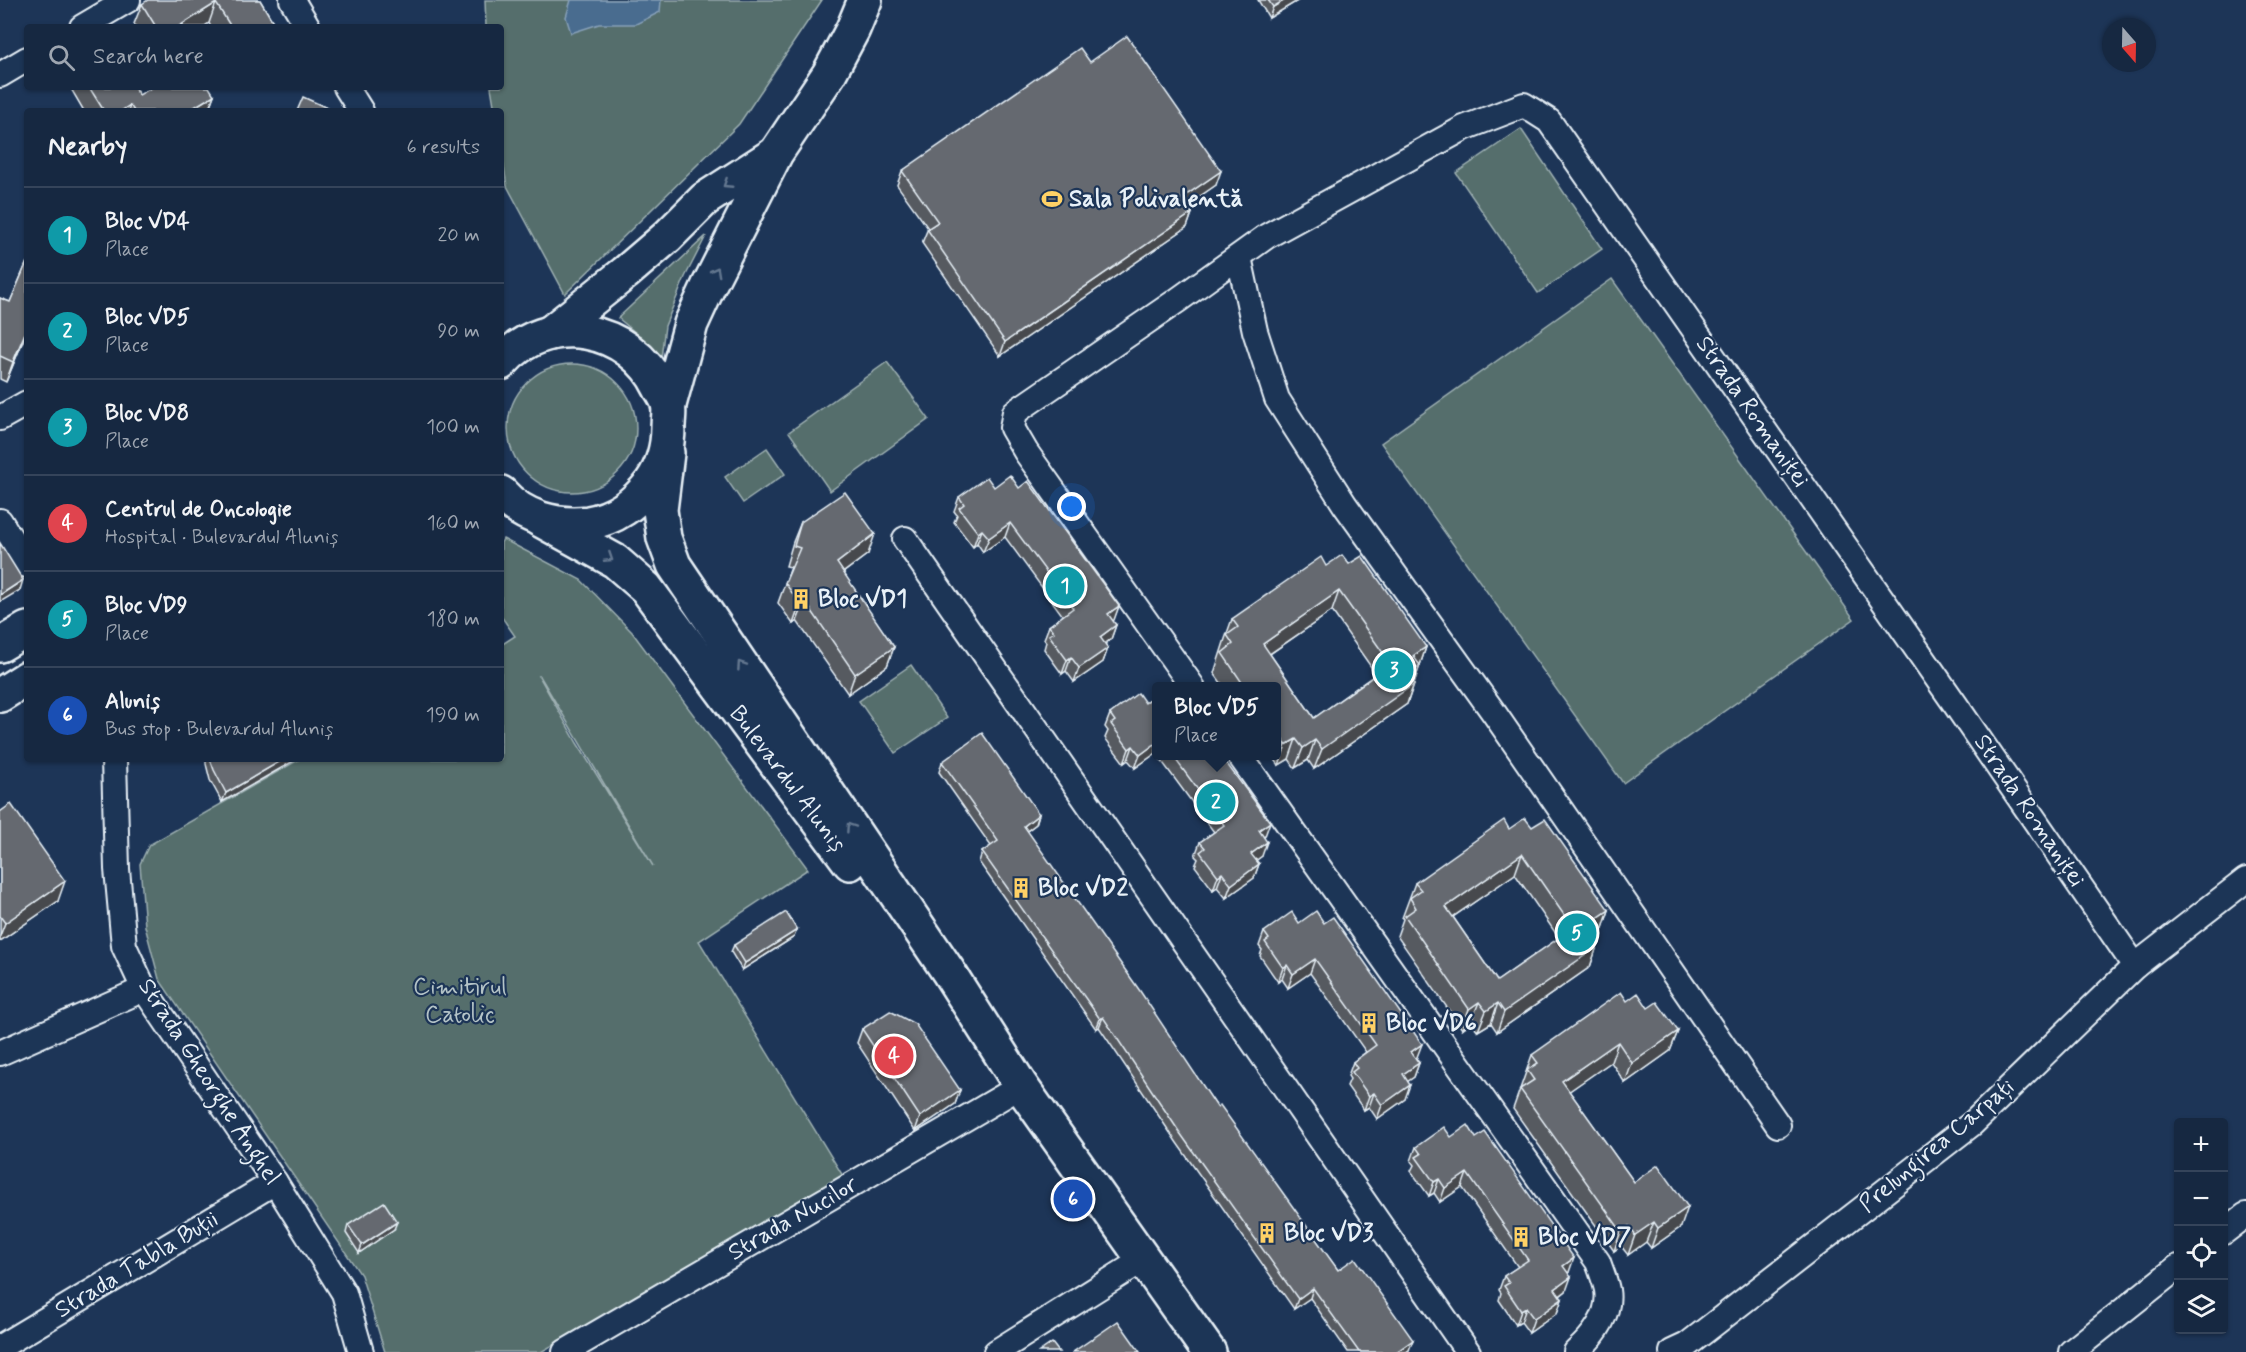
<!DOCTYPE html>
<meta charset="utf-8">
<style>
:root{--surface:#162841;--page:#23344c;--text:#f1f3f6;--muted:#9ea6b1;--line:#35445a;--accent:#d93025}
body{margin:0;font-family:Mynerve,sans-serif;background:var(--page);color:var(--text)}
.controls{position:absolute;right:18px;bottom:18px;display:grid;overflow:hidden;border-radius:6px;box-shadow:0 2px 4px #0004}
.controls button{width:54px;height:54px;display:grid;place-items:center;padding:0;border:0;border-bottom:2px solid var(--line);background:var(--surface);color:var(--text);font:30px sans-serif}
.compass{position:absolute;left:2102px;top:18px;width:54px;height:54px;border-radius:50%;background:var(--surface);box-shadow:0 2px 4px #0004;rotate:160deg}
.you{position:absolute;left:1072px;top:507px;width:21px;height:21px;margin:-15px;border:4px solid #fff;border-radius:50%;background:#1a73e8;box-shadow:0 0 0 9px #1a73e833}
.badge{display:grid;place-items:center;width:39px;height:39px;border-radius:50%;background:var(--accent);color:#fff;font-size:20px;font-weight:700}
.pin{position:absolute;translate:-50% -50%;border:3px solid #fff;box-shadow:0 2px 6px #0006}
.popup{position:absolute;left:1152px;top:682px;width:129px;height:78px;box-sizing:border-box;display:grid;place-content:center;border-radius:6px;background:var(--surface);filter:drop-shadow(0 2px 4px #0005);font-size:20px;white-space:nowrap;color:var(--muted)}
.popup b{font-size:22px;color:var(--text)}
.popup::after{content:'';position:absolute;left:50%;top:100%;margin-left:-12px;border:12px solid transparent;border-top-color:var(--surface)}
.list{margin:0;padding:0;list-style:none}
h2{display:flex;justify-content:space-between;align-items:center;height:78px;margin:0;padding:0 24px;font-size:26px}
h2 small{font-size:20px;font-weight:400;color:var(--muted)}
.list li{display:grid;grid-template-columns:39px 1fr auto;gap:18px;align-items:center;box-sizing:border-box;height:96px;padding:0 24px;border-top:2px solid var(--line)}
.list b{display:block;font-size:22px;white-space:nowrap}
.list p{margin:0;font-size:20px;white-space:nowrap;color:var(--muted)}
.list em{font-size:20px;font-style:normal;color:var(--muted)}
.icon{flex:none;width:33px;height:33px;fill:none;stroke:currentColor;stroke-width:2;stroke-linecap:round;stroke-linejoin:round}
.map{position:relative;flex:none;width:2246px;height:1352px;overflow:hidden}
.search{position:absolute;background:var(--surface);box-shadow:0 2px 4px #0004;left:24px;top:24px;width:480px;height:66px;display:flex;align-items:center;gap:15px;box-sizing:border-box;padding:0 21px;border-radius:6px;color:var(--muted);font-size:22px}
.panel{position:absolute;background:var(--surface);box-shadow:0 2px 4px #0004;left:24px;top:108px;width:480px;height:654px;border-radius:6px}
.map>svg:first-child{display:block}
.green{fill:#546e6c;stroke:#9eb0b2;stroke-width:1.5;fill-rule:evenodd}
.water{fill:#486c8f;stroke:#88a1b9;stroke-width:1.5}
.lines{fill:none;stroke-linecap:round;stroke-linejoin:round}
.minor-casing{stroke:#e8f1f8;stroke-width:28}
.secondary-casing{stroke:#e8f1f8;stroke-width:38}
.primary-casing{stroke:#e8f1f8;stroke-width:38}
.minor{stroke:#1d3557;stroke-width:24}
.secondary{stroke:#1d3557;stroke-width:33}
.primary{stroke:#1d3557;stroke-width:33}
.wall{fill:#575a60;stroke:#e8f1f8;stroke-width:1.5;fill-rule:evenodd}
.shaded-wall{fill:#474a4e;stroke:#e8f1f8;stroke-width:1.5}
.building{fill:#656970;stroke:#e8f1f8;stroke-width:1.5;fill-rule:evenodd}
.oneway{stroke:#64778f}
.labels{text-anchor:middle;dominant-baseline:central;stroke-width:4.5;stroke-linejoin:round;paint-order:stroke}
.poi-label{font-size:24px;font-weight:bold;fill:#e8f1f8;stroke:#1d3557;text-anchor:start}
.street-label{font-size:24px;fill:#e8f1f8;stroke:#1d3557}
.park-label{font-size:24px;fill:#b4c3c7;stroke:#1d3557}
</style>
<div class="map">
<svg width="2246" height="1352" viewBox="0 0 2246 1352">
<rect width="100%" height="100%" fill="#1d3557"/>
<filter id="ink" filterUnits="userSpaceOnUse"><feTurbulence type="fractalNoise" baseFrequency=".0167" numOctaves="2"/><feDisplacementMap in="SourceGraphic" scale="12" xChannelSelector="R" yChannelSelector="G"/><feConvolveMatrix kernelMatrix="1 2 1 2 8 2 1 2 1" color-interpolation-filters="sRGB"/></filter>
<g filter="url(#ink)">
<!-- green -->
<g class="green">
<path d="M485,0H822L739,124L565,294L507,186L501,148V111H495L491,87H501V27H486Z"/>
<path d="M1521,129L1602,249L1538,293L1456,173Z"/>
<path d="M706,236L685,277L665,326L661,358L642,338L618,318Z"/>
<path d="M1612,279L1854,619L1623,783L1381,443Z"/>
<path d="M887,362L929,419L830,491L789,432Z"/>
<circle cx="572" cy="428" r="64"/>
<path d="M767,448L785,474L743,503L725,477Z"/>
<path d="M503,539L581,580L632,632L808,869L699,941L843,1176L541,1352H385L361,1275L159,979L145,926L140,864L149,845L300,759H501V645L515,636L501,616V543ZM539,676H540L653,866L577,743Z"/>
<path d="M911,665L947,718L895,753L859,701Z"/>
</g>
<!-- water -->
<path class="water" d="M571,0H661L660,12L636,24H599L571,33L566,17Z"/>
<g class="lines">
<!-- minor casing -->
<g class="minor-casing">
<g id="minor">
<path d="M292,0L308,27"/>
<path d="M82,27L128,0"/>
<path d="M0,75L27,59"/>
<path d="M346,87L361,111"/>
<path d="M1239,257L1255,331L1277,399L1345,505L1494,713L1778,1125"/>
<path d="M0,418L27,403"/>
<path d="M0,521L27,565"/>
<path d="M905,539L1468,1352"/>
<path d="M1192,686L1026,452L1012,428L1015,412L1178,300L1267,236L1464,128L1524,105L1549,121L1955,704L2135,966"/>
<path d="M1240,756L1598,1262C1601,1271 1605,1280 1607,1290C1611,1315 1594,1336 1576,1352"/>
<path d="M114,759L117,869L124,946L144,989L275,1182L344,1293L361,1352"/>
<path d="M0,1053L144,989"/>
<path d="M2224,1232L2246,1215"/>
<path d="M0,1347L275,1182"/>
<path d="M565,1352L1021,1086"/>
<path d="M996,1352L1144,1259"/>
<path d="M1672,1352L1687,1345L1973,1123L2135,966L2246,880"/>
<path d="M2071,1352L2178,1267"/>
</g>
</g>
<!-- secondary casing -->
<g class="secondary-casing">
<g id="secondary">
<path d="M667,453L660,510L664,538L674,565L948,971L1021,1086L1209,1352"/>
<path d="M539,519L615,561L646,588L850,863"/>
</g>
</g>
<!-- primary casing -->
<g class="primary-casing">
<g id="primary">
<path d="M550,333L625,273L667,237L705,199L775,154"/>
<path d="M501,363C547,309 631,327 660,388C663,393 667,399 668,404C670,411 668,420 668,427C668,447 663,466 651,483C636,503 614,519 588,523C556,527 523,518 501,493"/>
<path d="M669,405L691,324L709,285L776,153L829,74L853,29L865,0"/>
<path d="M0,645L27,629"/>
<path d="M0,695L27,678"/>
</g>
</g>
<!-- minor -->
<use href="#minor" class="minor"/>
<!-- secondary -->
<use href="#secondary" class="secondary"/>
<!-- primary -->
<use href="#primary" class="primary"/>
</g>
<!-- wall -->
<g class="wall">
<path d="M260,0L276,27H211L209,23L203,27H136L134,24L142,4Z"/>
<path d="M1258,0H1299L1269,18Z"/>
<path d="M1090,62L1216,185L1187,205L1192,213L1187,227L1000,356L922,243L928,228L897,185L902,171Z"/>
<path d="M70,87H134L139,95H214L208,111H84Z"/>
<path d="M27,262V331L6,382L0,379V298L10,302Z"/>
<path d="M994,487L1019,488L1119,606L1113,621L1116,625L1111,639L1105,644L1108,648L1103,662L1074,682L1066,671L1062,674L1044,649L1046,642L1044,639L1049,626L1063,616L1005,537L983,552L977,543L973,547L954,522L957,515L954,511L959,497Z"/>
<path d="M801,522L868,554L843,573L894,647L887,666L848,694L797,621L793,624L778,603L791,567L786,566L793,542Z"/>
<path d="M1349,564L1426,647L1414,683V684L1407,704L1314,769L1308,760L1295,768L1289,759L1279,765L1272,756H1276V687H1224L1214,673L1225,639L1232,619L1326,566ZM1332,611L1376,674L1314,718L1270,654Z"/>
<path d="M1110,714L1156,753L1135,768L1128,760L1124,763L1105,738L1108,731L1105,727Z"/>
<path d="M1158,756H1221L1265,836L1264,837L1262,856L1256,860L1259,864L1254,878L1226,898L1217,887L1213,890L1195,866L1198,859L1195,856L1200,842L1214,832Z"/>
<path d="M206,759H297L222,802L210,780L206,764Z"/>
<path d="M942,762L1039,814L1036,824L1027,831L1217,1107L1338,1270L1409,1350L1406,1352H1348L1310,1298L1294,1309L1177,1143L1099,1027L1096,1029L979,862L982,852L991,846L939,772Z"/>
<path d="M0,812L58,901L0,941Z"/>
<path d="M1532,827L1609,910L1590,967L1497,1032L1491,1023L1478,1031L1471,1022L1462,1029L1397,936L1403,919L1402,918L1415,883L1509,829ZM1515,874L1559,938L1497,981L1453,917Z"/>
<path d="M1299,923L1417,1057L1416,1058L1419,1063L1414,1077L1408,1081L1405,1099L1377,1119L1369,1107L1364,1110L1347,1086L1350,1079L1348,1076L1353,1062L1366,1052L1310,973L1288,988L1282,979L1278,982L1260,956L1262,950L1259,946L1264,932Z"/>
<path d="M794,937L742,970L731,952L734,945Z"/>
<path d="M1627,1001L1648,1008L1678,1031L1670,1051L1625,1083L1611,1062L1569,1091L1634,1182L1681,1227L1651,1248L1646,1242L1628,1255L1621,1246L1614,1251L1513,1109L1532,1055Z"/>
<path d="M862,1029L960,1090L955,1104L915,1131L857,1043Z"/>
<path d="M1451,1137L1569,1272L1568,1273L1566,1291L1560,1296L1562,1299L1557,1313L1529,1333L1521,1322L1516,1325L1499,1300L1501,1293L1499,1290L1504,1276L1518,1267L1462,1187L1440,1202L1434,1193L1429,1196L1411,1171L1414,1165L1411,1161L1416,1147Z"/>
<path d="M348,1225L394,1229L359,1253L346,1233Z"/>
</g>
<!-- shaded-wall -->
<g class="shaded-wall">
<path d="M1285,0H1299L1269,18L1273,7Z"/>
<path d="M216,3L209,23L203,27H178Z"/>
<path d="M214,95L208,111H188Z"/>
<path d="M130,105L128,111H121Z"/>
<path d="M1221,171L1216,185L1177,212L1182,198Z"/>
<path d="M1192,213L1187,227L1000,356L1005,342Z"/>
<path d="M27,328V331L6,382L13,362Z"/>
<path d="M1010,523L1005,537L983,552L989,538Z"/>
<path d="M982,530L977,543L973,547L978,533Z"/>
<path d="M875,534L868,554L829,583L837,563Z"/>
<path d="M23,580L20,590L0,602V595Z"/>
<path d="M1339,591L1332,611L1255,664L1263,644Z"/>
<path d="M805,601L797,621L793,624L800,604Z"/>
<path d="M1119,606L1114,620L1103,628L1108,614Z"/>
<path d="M1116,625L1111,639L1095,651L1100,637Z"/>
<path d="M894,647L887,666L848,694L855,674Z"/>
<path d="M1426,647L1407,704L1314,769L1322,749L1413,656Z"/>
<path d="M1108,648L1103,662L1074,682L1079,668Z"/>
<path d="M1071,657L1066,671L1062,674L1067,660Z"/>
<path d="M1296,739L1289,759L1279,765L1286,745Z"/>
<path d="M1315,740L1308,760L1295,768L1303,748Z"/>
<path d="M1156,743V753L1135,768L1140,755Z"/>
<path d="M1133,746L1128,760L1124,763L1129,749Z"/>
<path d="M284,759H297L222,802L226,793Z"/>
<path d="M1039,814L1036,824L1020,836L1024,826Z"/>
<path d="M1270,822L1265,836L1254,844L1259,830Z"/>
<path d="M1267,842L1262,856L1246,868L1251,854Z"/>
<path d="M1522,854L1515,874L1438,927L1446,907Z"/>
<path d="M1259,864L1254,878L1226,898L1231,885Z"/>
<path d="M1222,873L1217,887L1213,890L1218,876Z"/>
<path d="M65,881L58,901L0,941V936L5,923Z"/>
<path d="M1609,910L1590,967L1497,1032L1504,1012L1596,919Z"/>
<path d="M797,930L794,937L742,970L745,963Z"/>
<path d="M1315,959L1310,973L1288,988L1293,974Z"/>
<path d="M1287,965L1282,979L1278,982L1283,968Z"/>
<path d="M1479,1002L1471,1022L1462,1029L1469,1009Z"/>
<path d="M1498,1003L1491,1023L1478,1031L1486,1011Z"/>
<path d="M1103,1017L1099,1027L1096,1029L1100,1019Z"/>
<path d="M1678,1031L1670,1051L1625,1083L1632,1063Z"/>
<path d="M1618,1042L1611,1062L1555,1101L1562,1081Z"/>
<path d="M1422,1044L1417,1057L1406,1065L1411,1052Z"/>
<path d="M1419,1063L1414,1077L1398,1088L1403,1074Z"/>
<path d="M1410,1085L1405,1099L1377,1119L1382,1105Z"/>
<path d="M960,1090L955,1104L915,1131L920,1117Z"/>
<path d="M1374,1093L1369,1107L1364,1110L1369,1096Z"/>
<path d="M1467,1173L1462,1187L1440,1202L1445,1188Z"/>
<path d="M1439,1179L1434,1193L1429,1196L1434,1182Z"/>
<path d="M1688,1207L1681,1227L1651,1248L1658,1228Z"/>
<path d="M397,1222L394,1229L359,1253L362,1245Z"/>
<path d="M1654,1222L1646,1242L1628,1255L1635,1235Z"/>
<path d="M1629,1226L1621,1246L1614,1251L1621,1231Z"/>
<path d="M1574,1258L1569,1272L1558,1280L1563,1266Z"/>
<path d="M1571,1277L1566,1291L1550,1303L1555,1289Z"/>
<path d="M1313,1288L1310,1298L1294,1309L1298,1299Z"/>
<path d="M1562,1299L1557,1313L1529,1333L1534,1319Z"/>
<path d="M1526,1308L1521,1322L1516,1325L1521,1311Z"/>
<path d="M1413,1340L1409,1350L1406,1352H1396Z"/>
</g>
<!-- building -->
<g class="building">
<path d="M148,0H260L276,27H231L216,3L178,27H156L142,4Z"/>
<path d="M1268,0H1285L1273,7Z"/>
<path d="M1127,36L1221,171L1182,198L1192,213L1005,342L927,229L938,222L902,171L1080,48L1090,62Z"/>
<path d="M89,87H134L139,95L153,87H209L214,95L188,111H134L130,105L121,111H104Z"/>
<path d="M303,97L334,111H297Z"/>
<path d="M27,262V328L13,362L0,356V298L10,302Z"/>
<path d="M1010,475L1019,488L1028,481L1119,606L1108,614L1116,625L1100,637L1108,648L1079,668L1071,657L1067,660L1049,635L1054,632L1049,626L1073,608L1010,523L989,538L982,530L978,533L959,508L964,504L959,497L987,477L994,487Z"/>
<path d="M845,492L875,534L837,563L894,647L855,674L805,601L800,604L785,583L800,548L794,546L801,522Z"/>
<path d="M0,543L23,580L0,595Z"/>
<path d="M1342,555L1349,564L1362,556L1426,647L1413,656L1420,665L1408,674L1414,684L1322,749L1315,740L1303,748L1296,739L1286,745L1276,730V687H1245L1222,653L1233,644L1227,635L1238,627L1232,619L1321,557L1326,566ZM1339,591L1391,664L1314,718L1263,644Z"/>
<path d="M1138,693L1145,703L1156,695V743L1140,755L1133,746L1129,749L1111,724L1115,721L1110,714Z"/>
<path d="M982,733L1039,814L1024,826L1140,991L1217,1107L1220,1105L1338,1270L1355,1258L1413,1340L1396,1352H1359L1313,1288L1298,1299L1180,1133L1103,1017L1100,1019L982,852L998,841L942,762Z"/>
<path d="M1173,756H1221L1270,822L1259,830L1267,842L1251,854L1259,864L1231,885L1222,873L1218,876L1200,852L1205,848L1200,842L1224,825Z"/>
<path d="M210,759H284L226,793L214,770Z"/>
<path d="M11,804L65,881L5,923L0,916V812Z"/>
<path d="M1525,818L1532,827L1545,819L1609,910L1596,919L1603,929L1591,937L1597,947L1504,1012L1498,1003L1486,1011L1479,1002L1469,1009L1405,916L1416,908L1410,898L1421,890L1415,883L1504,820L1509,829ZM1522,854L1573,928L1497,981L1446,907Z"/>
<path d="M1316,911L1324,923L1333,917L1422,1044L1411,1052L1419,1063L1403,1074L1410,1085L1382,1105L1374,1093L1369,1096L1352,1072L1357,1068L1353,1062L1376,1045L1315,959L1293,974L1287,965L1283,968L1265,942L1269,939L1264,932L1292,912L1299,923Z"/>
<path d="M786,912L797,930L745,963L734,945Z"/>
<path d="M1621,992L1627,1001L1638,993L1648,1008L1657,1002L1678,1031L1632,1063L1618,1042L1562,1081L1634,1182L1658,1165L1688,1207L1658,1228L1654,1222L1635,1235L1629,1226L1621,1231L1520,1089L1534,1080L1527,1070L1538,1063L1532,1055Z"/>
<path d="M890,1011L915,1024L960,1090L920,1117L862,1029Z"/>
<path d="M1468,1125L1476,1138L1485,1132L1574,1258L1563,1266L1571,1277L1555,1289L1562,1299L1534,1319L1526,1308L1521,1311L1504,1286L1509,1283L1504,1276L1528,1260L1467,1173L1445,1188L1439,1179L1434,1182L1416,1157L1421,1154L1416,1147L1444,1127L1451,1137Z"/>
<path d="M384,1202L397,1222L362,1245L348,1225Z"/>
<path d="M1118,1321L1140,1352H1073Z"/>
<path d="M1052,1343L1059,1352H1039Z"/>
</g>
<!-- one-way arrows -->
<defs><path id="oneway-chevron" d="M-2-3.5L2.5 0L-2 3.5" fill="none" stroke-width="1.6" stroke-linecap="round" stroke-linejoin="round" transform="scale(1.5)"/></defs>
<g class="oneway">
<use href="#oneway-chevron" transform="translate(727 184) rotate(147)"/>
<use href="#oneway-chevron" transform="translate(716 271) rotate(-62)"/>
<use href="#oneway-chevron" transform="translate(609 558) rotate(33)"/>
<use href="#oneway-chevron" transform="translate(741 665) rotate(-124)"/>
<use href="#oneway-chevron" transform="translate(850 827) rotate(-124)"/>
</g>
</g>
<!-- icons -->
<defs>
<g id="stadium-bare" transform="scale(1.62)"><path d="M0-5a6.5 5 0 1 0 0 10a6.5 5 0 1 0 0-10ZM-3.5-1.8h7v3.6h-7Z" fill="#ffd166" stroke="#1d3557" stroke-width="2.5" paint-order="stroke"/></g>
<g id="building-bare" transform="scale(1.62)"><path d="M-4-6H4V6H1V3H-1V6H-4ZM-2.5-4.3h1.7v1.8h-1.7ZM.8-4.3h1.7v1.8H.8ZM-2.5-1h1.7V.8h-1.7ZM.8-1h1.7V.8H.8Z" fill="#ffd166" stroke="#1d3557" stroke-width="2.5" paint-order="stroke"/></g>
</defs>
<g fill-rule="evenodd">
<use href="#stadium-bare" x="1052" y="199"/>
<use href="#building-bare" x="801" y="599"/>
<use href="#building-bare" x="1021" y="888"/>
<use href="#building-bare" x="1369" y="1023"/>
<use href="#building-bare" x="1267" y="1233"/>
<use href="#building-bare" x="1521" y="1237"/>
</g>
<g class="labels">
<!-- poi labels -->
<g class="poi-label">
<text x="1069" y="199">Sala Polivalentă</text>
<text x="818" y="599">Bloc VD1</text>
<text x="1038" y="888">Bloc VD2</text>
<text x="1386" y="1023">Bloc VD6</text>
<text x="1284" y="1233">Bloc VD3</text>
<text x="1538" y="1237">Bloc VD7</text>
</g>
<!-- street labels -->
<g class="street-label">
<text transform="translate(1752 412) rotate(55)">Strada Romaniței</text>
<text transform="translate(787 779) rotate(53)">Bulevardul Aluniș</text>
<text transform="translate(2029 811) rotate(56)">Strada Romaniței</text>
<text transform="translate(209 1082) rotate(57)">Strada Gheorghe Anghel</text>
<text transform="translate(1937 1146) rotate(-40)">Prelungirea Carpați</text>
<text transform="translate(793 1219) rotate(-30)">Strada Nucilor</text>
<text transform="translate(137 1265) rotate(-31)">Strada Tabla Buții</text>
</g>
<!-- park labels -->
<g class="park-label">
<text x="460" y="987">Cimitirul<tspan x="460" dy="28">Catolic</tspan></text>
</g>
</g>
</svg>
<div class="controls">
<button>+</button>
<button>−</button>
<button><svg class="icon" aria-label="locate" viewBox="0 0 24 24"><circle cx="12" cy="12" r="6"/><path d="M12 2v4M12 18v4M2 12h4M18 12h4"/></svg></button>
<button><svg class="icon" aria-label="layers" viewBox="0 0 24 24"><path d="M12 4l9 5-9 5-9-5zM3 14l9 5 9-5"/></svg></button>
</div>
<svg class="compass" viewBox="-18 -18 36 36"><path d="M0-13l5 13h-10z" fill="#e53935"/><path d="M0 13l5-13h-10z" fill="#9ea6b1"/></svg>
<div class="you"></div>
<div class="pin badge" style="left:1065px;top:586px;background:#0f9aa8">1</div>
<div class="pin badge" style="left:1216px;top:802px;background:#0f9aa8">2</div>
<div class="popup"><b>Bloc VD5</b>Place</div>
<div class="pin badge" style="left:1394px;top:670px;background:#0f9aa8">3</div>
<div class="pin badge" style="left:894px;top:1056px;background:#e0444e">4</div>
<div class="pin badge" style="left:1577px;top:933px;background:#0f9aa8">5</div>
<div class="pin badge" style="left:1073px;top:1199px;background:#1a4fb4">6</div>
<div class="search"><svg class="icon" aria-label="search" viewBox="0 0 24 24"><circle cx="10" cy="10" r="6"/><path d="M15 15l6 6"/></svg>Search here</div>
<section class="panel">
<h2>Nearby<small>6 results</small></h2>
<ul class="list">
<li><span class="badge" style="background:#0f9aa8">1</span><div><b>Bloc VD4</b><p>Place</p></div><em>20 m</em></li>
<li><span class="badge" style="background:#0f9aa8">2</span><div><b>Bloc VD5</b><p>Place</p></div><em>90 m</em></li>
<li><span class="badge" style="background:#0f9aa8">3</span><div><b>Bloc VD8</b><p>Place</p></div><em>100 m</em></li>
<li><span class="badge" style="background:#e0444e">4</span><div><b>Centrul de Oncologie</b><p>Hospital · Bulevardul Aluniș</p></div><em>160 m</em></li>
<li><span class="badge" style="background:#0f9aa8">5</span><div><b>Bloc VD9</b><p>Place</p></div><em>180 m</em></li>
<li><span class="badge" style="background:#1a4fb4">6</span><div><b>Aluniș</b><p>Bus stop · Bulevardul Aluniș</p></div><em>190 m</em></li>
</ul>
</section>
</div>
